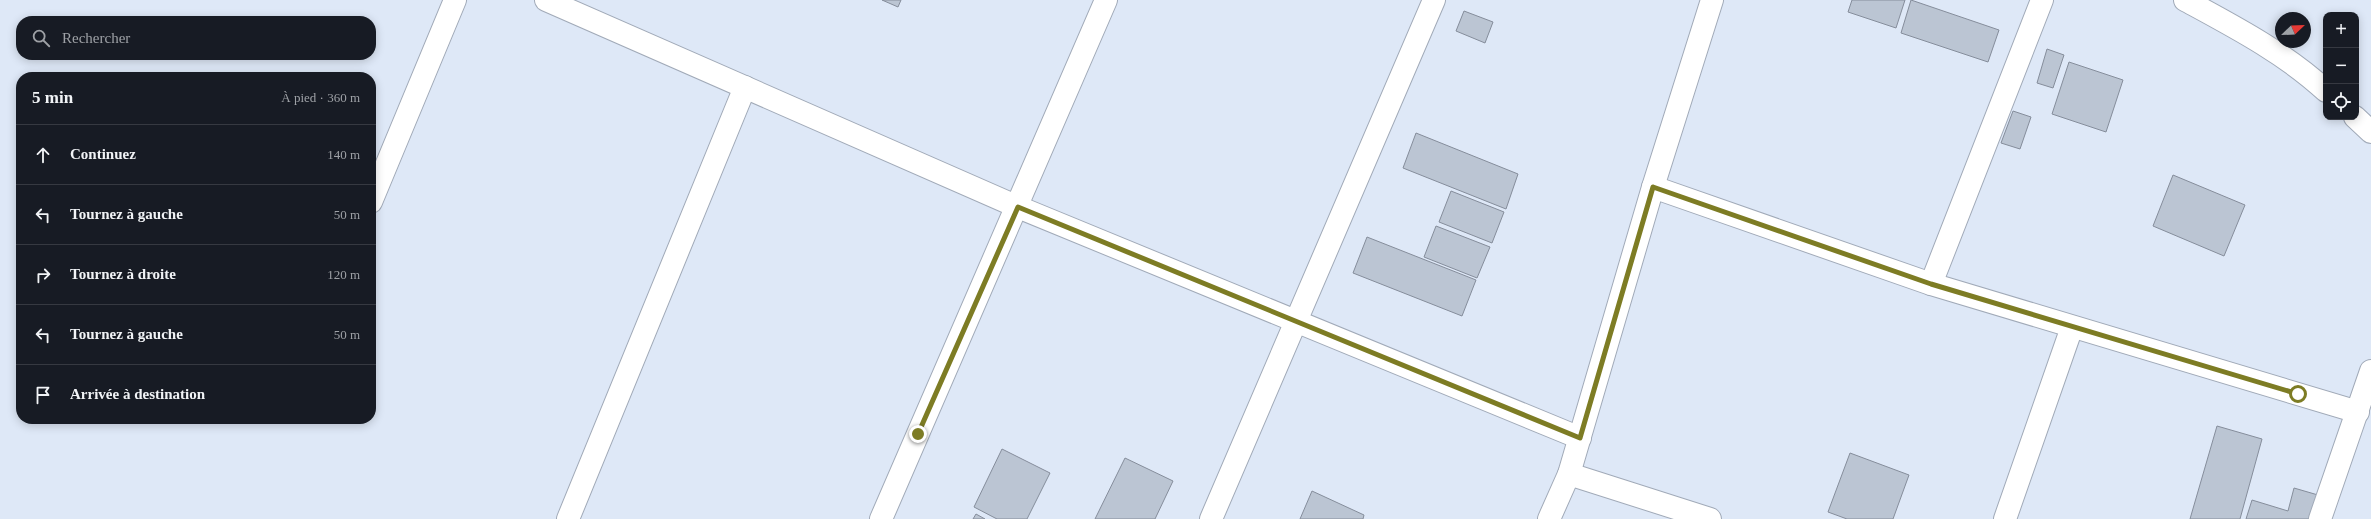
<!DOCTYPE html>
<html lang="fr">
<meta charset="utf-8">
<style>
:root{--surface:#171b24;--page:#20242c;--text:#f1f3f6;--muted:#9ea1a6;--line:#363941}
body{margin:0;font-family:"Times New Roman",serif;background:var(--page);color:var(--text)}
.controls{position:absolute;right:12px;top:12px;display:grid;overflow:hidden;border-radius:8px;box-shadow:0 2px 10px #0003}
.controls button{width:36px;height:36px;display:grid;place-items:center;padding:0;border:0;border-bottom:1px solid var(--line);background:var(--surface);color:var(--text);font:20px sans-serif}
.compass{position:absolute;left:2275px;top:12px;width:36px;height:36px;border-radius:50%;background:var(--surface);box-shadow:0 2px 10px #0003;rotate:67deg}
.stop{position:absolute;width:12px;height:12px;margin:-9px;border:3px solid #7d7c24;border-radius:50%;background:#fff}
.stop.end{background:#7d7c24;border-color:#fff;box-shadow:0 1px 4px #0008}
.list{margin:0;padding:0;list-style:none}
h2{display:flex;justify-content:space-between;align-items:center;height:52px;margin:0;padding:0 16px;font-size:17px}
h2 small{font-size:13px;font-weight:400;color:var(--muted)}
.list li{display:grid;grid-template-columns:26px 1fr auto;gap:12px;align-items:center;box-sizing:border-box;height:60px;padding:0 16px;border-top:1px solid var(--line)}
.list b{display:block;font-size:15px;white-space:nowrap}
.list em{font-size:13px;font-style:normal;color:var(--muted)}
.icon{flex:none;width:22px;height:22px;fill:none;stroke:currentColor;stroke-width:2;stroke-linecap:round;stroke-linejoin:round}
.map{position:relative;flex:none;width:2371px;height:519px;overflow:hidden}
.search{position:absolute;background:var(--surface);box-shadow:0 2px 10px #0003;left:16px;top:16px;width:360px;height:44px;display:flex;align-items:center;gap:10px;box-sizing:border-box;padding:0 14px;border-radius:16px;color:var(--muted);font-size:15px}
.panel{position:absolute;background:var(--surface);box-shadow:0 2px 10px #0003;left:16px;top:72px;width:360px;height:352px;border-radius:16px}
.map>svg:first-child{display:block}
.building{fill:#bbc5d3;stroke:#858d9b}
.lines{fill:none;stroke-linecap:round;stroke-linejoin:round}
.minor-casing{stroke:#a1aab8;stroke-width:24}
.minor{stroke:#fff;stroke-width:22}
.route{stroke:#7d7c24;stroke-width:5}
</style>
<div class="map">
<svg width="2371" height="519" viewBox="0 0 2371 519">
<rect width="100%" height="100%" fill="#dee8f7"/>
<!-- building -->
<g class="building">
<path d="M882,0H901L898,7Z"/>
<path d="M1852,0H1905L1896,28L1848,12Z"/>
<path d="M1911,0L1999,30L1988,62L1901,33Z"/>
<path d="M1464,11L1493,22L1485,43L1456,31Z"/>
<path d="M2047,49L2064,55L2053,88L2037,83Z"/>
<path d="M2069,62L2123,80L2106,132L2052,114Z"/>
<path d="M2013,111L2031,117L2020,149L2001,143Z"/>
<path d="M1416,133L1518,174L1506,209L1403,168Z"/>
<path d="M2173,175L2245,205L2224,256L2153,226Z"/>
<path d="M1451,191L1504,212L1492,243L1439,222Z"/>
<path d="M1436,226L1490,247L1477,278L1424,257Z"/>
<path d="M1367,237L1476,280L1462,316L1353,273Z"/>
<path d="M2217,426L2262,439L2240,519H2190Z"/>
<path d="M1002,449L1050,473L1027,519H997L974,507Z"/>
<path d="M1850,453L1909,475L1893,519H1847L1828,512Z"/>
<path d="M1125,458L1173,481L1155,519H1095Z"/>
<path d="M2294,488L2318,495L2312,519H2246L2252,500L2288,511Z"/>
<path d="M1312,491L1364,515L1363,519H1300Z"/>
<path d="M976,514L985,519H973Z"/>
</g>
<g class="lines">
<!-- minor casing -->
<g class="minor-casing">
<g id="minor">
<path d="M546,0L1018,207L1580,438"/>
<path d="M2185,0C2233,26 2285,53 2326,91"/>
<path d="M2355,117L2371,132"/>
<path d="M1653,187L1931,284L2358,412"/>
<path d="M371,202L455,0"/>
<path d="M1931,284L2042,0"/>
<path d="M1569,474L1710,519"/>
<path d="M568,519L745,87"/>
<path d="M881,519L1106,0"/>
<path d="M1211,519L1434,0"/>
<path d="M1549,519L1569,474L1653,187L1712,0"/>
<path d="M2005,519L2072,327"/>
<path d="M2320,519L2371,371"/>
</g>
</g>
<!-- minor -->
<use href="#minor" class="minor"/>
</g>
<g class="lines">
<!-- route -->
<path class="route" d="M918,434L1018,207L1580,438L1653,187L1931,284L2298,394"/>
</g>
</svg>
<div class="controls">
<button>+</button>
<button>−</button>
<button><svg class="icon" aria-label="locate" viewBox="0 0 24 24"><circle cx="12" cy="12" r="6"/><path d="M12 2v4M12 18v4M2 12h4M18 12h4"/></svg></button>
</div>
<svg class="compass" viewBox="-18 -18 36 36"><path d="M0-13l5 13h-10z" fill="#e53935"/><path d="M0 13l5-13h-10z" fill="#9ea1a6"/></svg>
<div class="stop" style="left:2298px;top:394px"></div>
<div class="stop end" style="left:918px;top:434px"></div>
<div class="search"><svg class="icon" aria-label="search" viewBox="0 0 24 24"><circle cx="10" cy="10" r="6"/><path d="M15 15l6 6"/></svg>Rechercher</div>
<section class="panel">
<h2>5 min<small>À pied · 360 m</small></h2>
<ul class="list">
<li><svg class="icon" aria-label="ahead" viewBox="0 0 24 24"><path d="M12 20V5M6 11l6-6 6 6"/></svg><div><b>Continuez</b></div><em>140 m</em></li>
<li><svg class="icon" aria-label="left" viewBox="0 0 24 24"><path d="M17 20v-9H6M10 6l-5 5 5 5"/></svg><div><b>Tournez à gauche</b></div><em>50 m</em></li>
<li><svg class="icon" aria-label="right" viewBox="0 0 24 24"><path d="M7 20v-9h11M14 6l5 5-5 5"/></svg><div><b>Tournez à droite</b></div><em>120 m</em></li>
<li><svg class="icon" aria-label="left" viewBox="0 0 24 24"><path d="M17 20v-9H6M10 6l-5 5 5 5"/></svg><div><b>Tournez à gauche</b></div><em>50 m</em></li>
<li><svg class="icon" aria-label="arrive" viewBox="0 0 24 24"><path d="M6 21V4h12l-3 4 3 4H6"/></svg><div><b>Arrivée à destination</b></div></li>
</ul>
</section>
</div>
